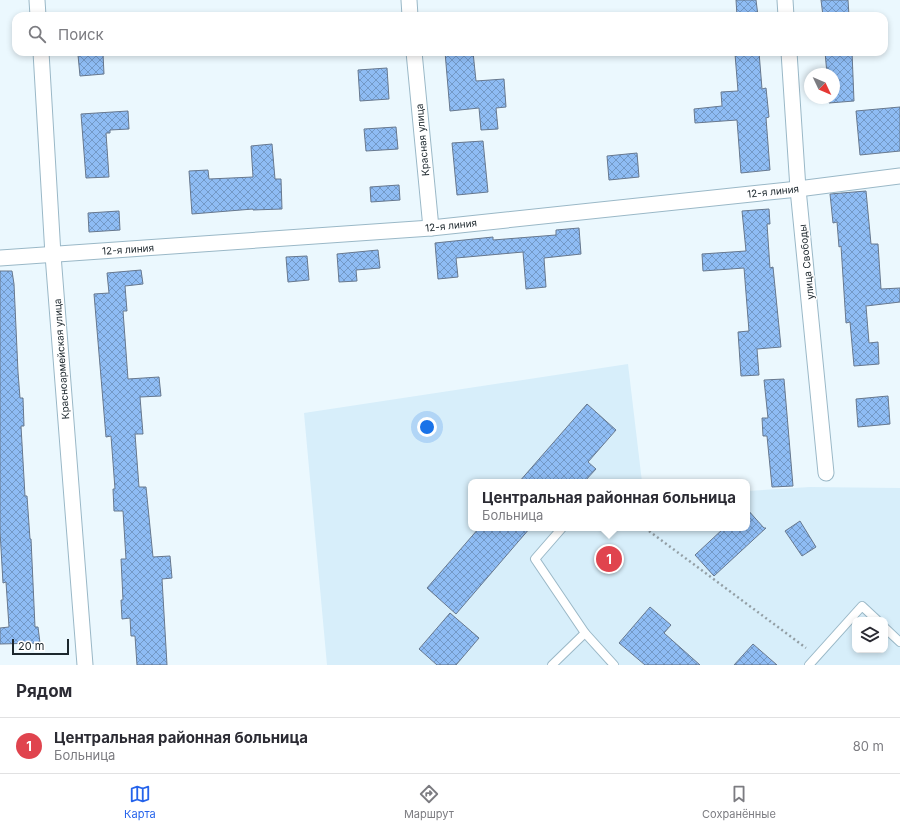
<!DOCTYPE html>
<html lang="ru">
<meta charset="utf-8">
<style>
:root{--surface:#fff;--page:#f2f2f3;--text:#2b2b33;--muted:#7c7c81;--line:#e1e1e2;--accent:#2563eb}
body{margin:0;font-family:Inter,sans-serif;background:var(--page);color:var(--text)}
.controls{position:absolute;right:12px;bottom:12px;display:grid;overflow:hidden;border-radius:8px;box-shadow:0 2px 6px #0003}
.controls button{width:36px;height:36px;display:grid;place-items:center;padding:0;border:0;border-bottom:1px solid var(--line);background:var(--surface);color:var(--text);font:20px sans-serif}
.compass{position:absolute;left:804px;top:68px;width:36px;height:36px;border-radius:50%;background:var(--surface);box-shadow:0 2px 6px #0003;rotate:134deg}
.scale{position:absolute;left:12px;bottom:10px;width:57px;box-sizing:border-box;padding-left:4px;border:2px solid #1c272d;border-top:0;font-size:11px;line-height:14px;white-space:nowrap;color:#1c272d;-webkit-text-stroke:3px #fff;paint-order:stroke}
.you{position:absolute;left:427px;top:427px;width:14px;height:14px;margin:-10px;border:3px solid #fff;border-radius:50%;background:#1a73e8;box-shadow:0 0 0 6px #1a73e833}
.badge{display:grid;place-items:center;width:26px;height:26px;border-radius:50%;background:var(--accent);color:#fff;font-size:13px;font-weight:700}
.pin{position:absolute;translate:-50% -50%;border:2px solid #fff;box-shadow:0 1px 4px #0006}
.popup{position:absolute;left:468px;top:479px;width:282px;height:52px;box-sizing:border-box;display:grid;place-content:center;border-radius:8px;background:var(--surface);filter:drop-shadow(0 1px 3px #0005);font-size:13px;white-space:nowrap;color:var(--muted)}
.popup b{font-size:15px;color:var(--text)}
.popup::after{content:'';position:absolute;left:50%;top:100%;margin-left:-8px;border:8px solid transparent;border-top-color:var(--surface)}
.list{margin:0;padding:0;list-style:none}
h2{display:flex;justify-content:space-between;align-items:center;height:52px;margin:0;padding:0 16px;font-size:17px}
h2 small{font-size:13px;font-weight:400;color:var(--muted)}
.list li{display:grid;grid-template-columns:26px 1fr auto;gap:12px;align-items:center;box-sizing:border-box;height:56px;padding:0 16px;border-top:1px solid var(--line)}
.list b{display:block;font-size:15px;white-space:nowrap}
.list p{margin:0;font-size:13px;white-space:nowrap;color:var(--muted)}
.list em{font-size:13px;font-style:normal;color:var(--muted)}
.icon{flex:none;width:22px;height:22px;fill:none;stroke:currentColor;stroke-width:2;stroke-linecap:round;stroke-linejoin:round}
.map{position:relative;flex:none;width:900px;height:665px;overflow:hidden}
.search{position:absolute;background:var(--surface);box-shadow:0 2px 6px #0003;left:12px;right:12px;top:12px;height:44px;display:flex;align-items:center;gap:10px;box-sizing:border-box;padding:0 14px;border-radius:12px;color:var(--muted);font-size:15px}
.sheet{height:108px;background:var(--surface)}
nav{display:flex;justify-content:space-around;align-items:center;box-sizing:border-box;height:56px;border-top:1px solid var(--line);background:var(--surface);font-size:11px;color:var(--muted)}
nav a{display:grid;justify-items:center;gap:2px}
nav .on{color:var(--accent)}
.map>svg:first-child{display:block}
.built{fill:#d7eefa;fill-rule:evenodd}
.building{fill:url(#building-cross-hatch);stroke:#67788e}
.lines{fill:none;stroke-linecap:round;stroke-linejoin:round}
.lane-casing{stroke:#9ab8c7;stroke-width:10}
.street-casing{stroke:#9ab8c7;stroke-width:17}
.path{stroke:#939fa5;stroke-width:2.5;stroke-dasharray:2 3;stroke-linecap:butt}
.lane{stroke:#fff;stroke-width:8}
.street{stroke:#fff;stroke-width:15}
.labels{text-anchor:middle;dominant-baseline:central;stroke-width:3;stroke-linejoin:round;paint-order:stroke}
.street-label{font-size:10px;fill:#1c272d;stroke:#fff}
</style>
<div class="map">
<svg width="900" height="665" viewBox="0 0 900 665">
<defs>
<pattern id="building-cross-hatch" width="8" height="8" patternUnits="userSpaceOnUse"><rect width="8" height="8" fill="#8ebcf4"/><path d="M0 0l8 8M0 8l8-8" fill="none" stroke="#7399c6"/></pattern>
</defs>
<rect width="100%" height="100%" fill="#ebf8fe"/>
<!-- built -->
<path class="built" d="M628,364L642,482H471V528H747V491L810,487L900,488V665H327L304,413ZM855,620H885V650H855Z"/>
<!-- building -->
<g class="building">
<path d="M736,0H756L758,16H737Z"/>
<path d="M821,0H848L849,16H823Z"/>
<path d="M445,52H473L476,81L504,79L506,107L496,108L498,129L481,130L479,108L450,111Z"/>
<path d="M759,52L762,89L766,88L769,117L766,118L770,170L741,173L737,120L695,123L694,109L722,106L721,92L738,91L735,54Z"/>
<path d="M825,52H852L854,101L829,103V98H834V74H827Z"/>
<path d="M103,54L104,74L80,76L78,55Z"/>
<path d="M387,68L389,99L360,101L358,70Z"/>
<path d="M900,107V151L860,155L856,111Z"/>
<path d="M128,111L129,129L110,130V133H106L109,177L86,178L81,114Z"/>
<path d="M396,127L398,149L366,151L364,129Z"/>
<path d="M483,141L488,192L457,195L452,143Z"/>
<path d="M272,144L275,179H281L282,209L253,210V209L192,214L189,171L208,170L209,179L253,177L251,146Z"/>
<path d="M637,153L639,177L609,180L607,156Z"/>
<path d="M399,185L400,200L371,202L370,187Z"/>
<path d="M866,191L871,244H878L881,289L900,288V302L866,306L869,343L878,342L879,364L854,366L850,322L846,323L841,246L839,247L837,222L833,223L830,194Z"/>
<path d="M769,209L770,224H767L770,268L773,267L781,347L757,349L759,375L741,376L738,332L749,331L744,268L703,271L702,254L746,251L742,211Z"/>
<path d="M119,211L120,230L89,232L88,213Z"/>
<path d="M579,228L581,254L544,258L546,287L526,289L523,252L456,258L458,277L438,279L435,243L493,237V240L556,235V230Z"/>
<path d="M378,250L380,268L356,270L357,281L339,282L337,254Z"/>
<path d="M307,256L309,280L288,282L286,257Z"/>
<path d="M141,270L143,284L125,286L127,311H123L128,379L159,377L161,396L140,397L143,434H135L139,487H146L153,557L170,556L172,578L162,579L167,665H137L135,636H131L130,618L122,619L121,600H123L121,559H126L123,511H114L113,489H115L111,436L106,437L94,294L109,293L107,273Z"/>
<path d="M0,271H12L14,284L18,372L20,398H23L24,426H21L25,496H27L30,539H31L35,627H38L40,643L0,644V628L9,627L6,582L3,583L0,531Z"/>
<path d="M784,379L793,486L772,487L767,436H763L762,418H768L764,380Z"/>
<path d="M888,396L890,424L858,427L856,399Z"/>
<path d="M587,404L616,430L588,462L596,469L584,482H519Z"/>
<path d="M747,509L764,528H766L714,576L695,555L724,528H747Z"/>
<path d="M800,521L816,547L802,556L785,531Z"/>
<path d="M479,528H530L456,614L427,588Z"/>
<path d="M650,607L671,625L664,633L700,665H645L619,643Z"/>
<path d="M450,613L479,638L456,665H437L419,649Z"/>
<path d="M753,644L777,665H734Z"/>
</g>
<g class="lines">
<!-- lane casing -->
<g class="lane-casing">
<g id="lane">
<path d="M562,528L535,559L585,633"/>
<path d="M885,628L900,642"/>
<path d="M552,665L585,633L614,665"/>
<path d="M809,665L862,606L877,620"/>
</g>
</g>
<!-- street casing -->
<g class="street-casing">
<g id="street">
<path d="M37,0L38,16"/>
<path d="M409,0L410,16"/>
<path d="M785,0L786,16"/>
<path d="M41,52L53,255L85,665"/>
<path d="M414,52L431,228"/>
<path d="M789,52L798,189L826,473"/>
<path d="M0,258L431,228L798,189L900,176"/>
</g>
</g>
<!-- path -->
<path class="path" d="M645,528L806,648"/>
<!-- lane -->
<use href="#lane" class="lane"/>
<!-- street -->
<use href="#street" class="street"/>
</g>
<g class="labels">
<!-- street labels -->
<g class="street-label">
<text transform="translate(422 140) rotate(-95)">Красная улица</text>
<text transform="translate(773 191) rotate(-6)">12-я линия</text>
<text transform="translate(451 225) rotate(-6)">12-я линия</text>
<text transform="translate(128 249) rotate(-4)">12-я линия</text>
<text transform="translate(806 262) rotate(-96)">улица Свободы</text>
<text transform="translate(61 359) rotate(-94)">Красноармейская улица</text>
</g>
</g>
</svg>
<div class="controls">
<button><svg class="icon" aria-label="layers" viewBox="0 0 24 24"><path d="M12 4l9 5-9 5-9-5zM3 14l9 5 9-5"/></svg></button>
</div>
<svg class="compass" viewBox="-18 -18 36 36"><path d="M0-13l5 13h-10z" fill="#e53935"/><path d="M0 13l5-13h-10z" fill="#7c7c81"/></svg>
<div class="scale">20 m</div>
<div class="you"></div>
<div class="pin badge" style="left:609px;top:559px;background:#e0444e">1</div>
<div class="popup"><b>Центральная районная больница</b>Больница</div>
<div class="search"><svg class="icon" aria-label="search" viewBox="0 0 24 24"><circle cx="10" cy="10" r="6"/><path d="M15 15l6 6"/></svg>Поиск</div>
</div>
<section class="sheet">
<h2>Рядом<small></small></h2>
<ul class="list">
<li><span class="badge" style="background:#e0444e">1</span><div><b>Центральная районная больница</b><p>Больница</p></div><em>80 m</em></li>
</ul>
</section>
<nav>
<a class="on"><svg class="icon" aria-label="map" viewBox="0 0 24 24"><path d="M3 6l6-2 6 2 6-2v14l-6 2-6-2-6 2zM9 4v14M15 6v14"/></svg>Карта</a>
<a><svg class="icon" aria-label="directions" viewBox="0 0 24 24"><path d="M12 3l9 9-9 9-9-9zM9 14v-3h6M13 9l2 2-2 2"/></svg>Маршрут</a>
<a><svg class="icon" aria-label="saved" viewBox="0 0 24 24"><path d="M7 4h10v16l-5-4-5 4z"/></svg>Сохранённые</a>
</nav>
